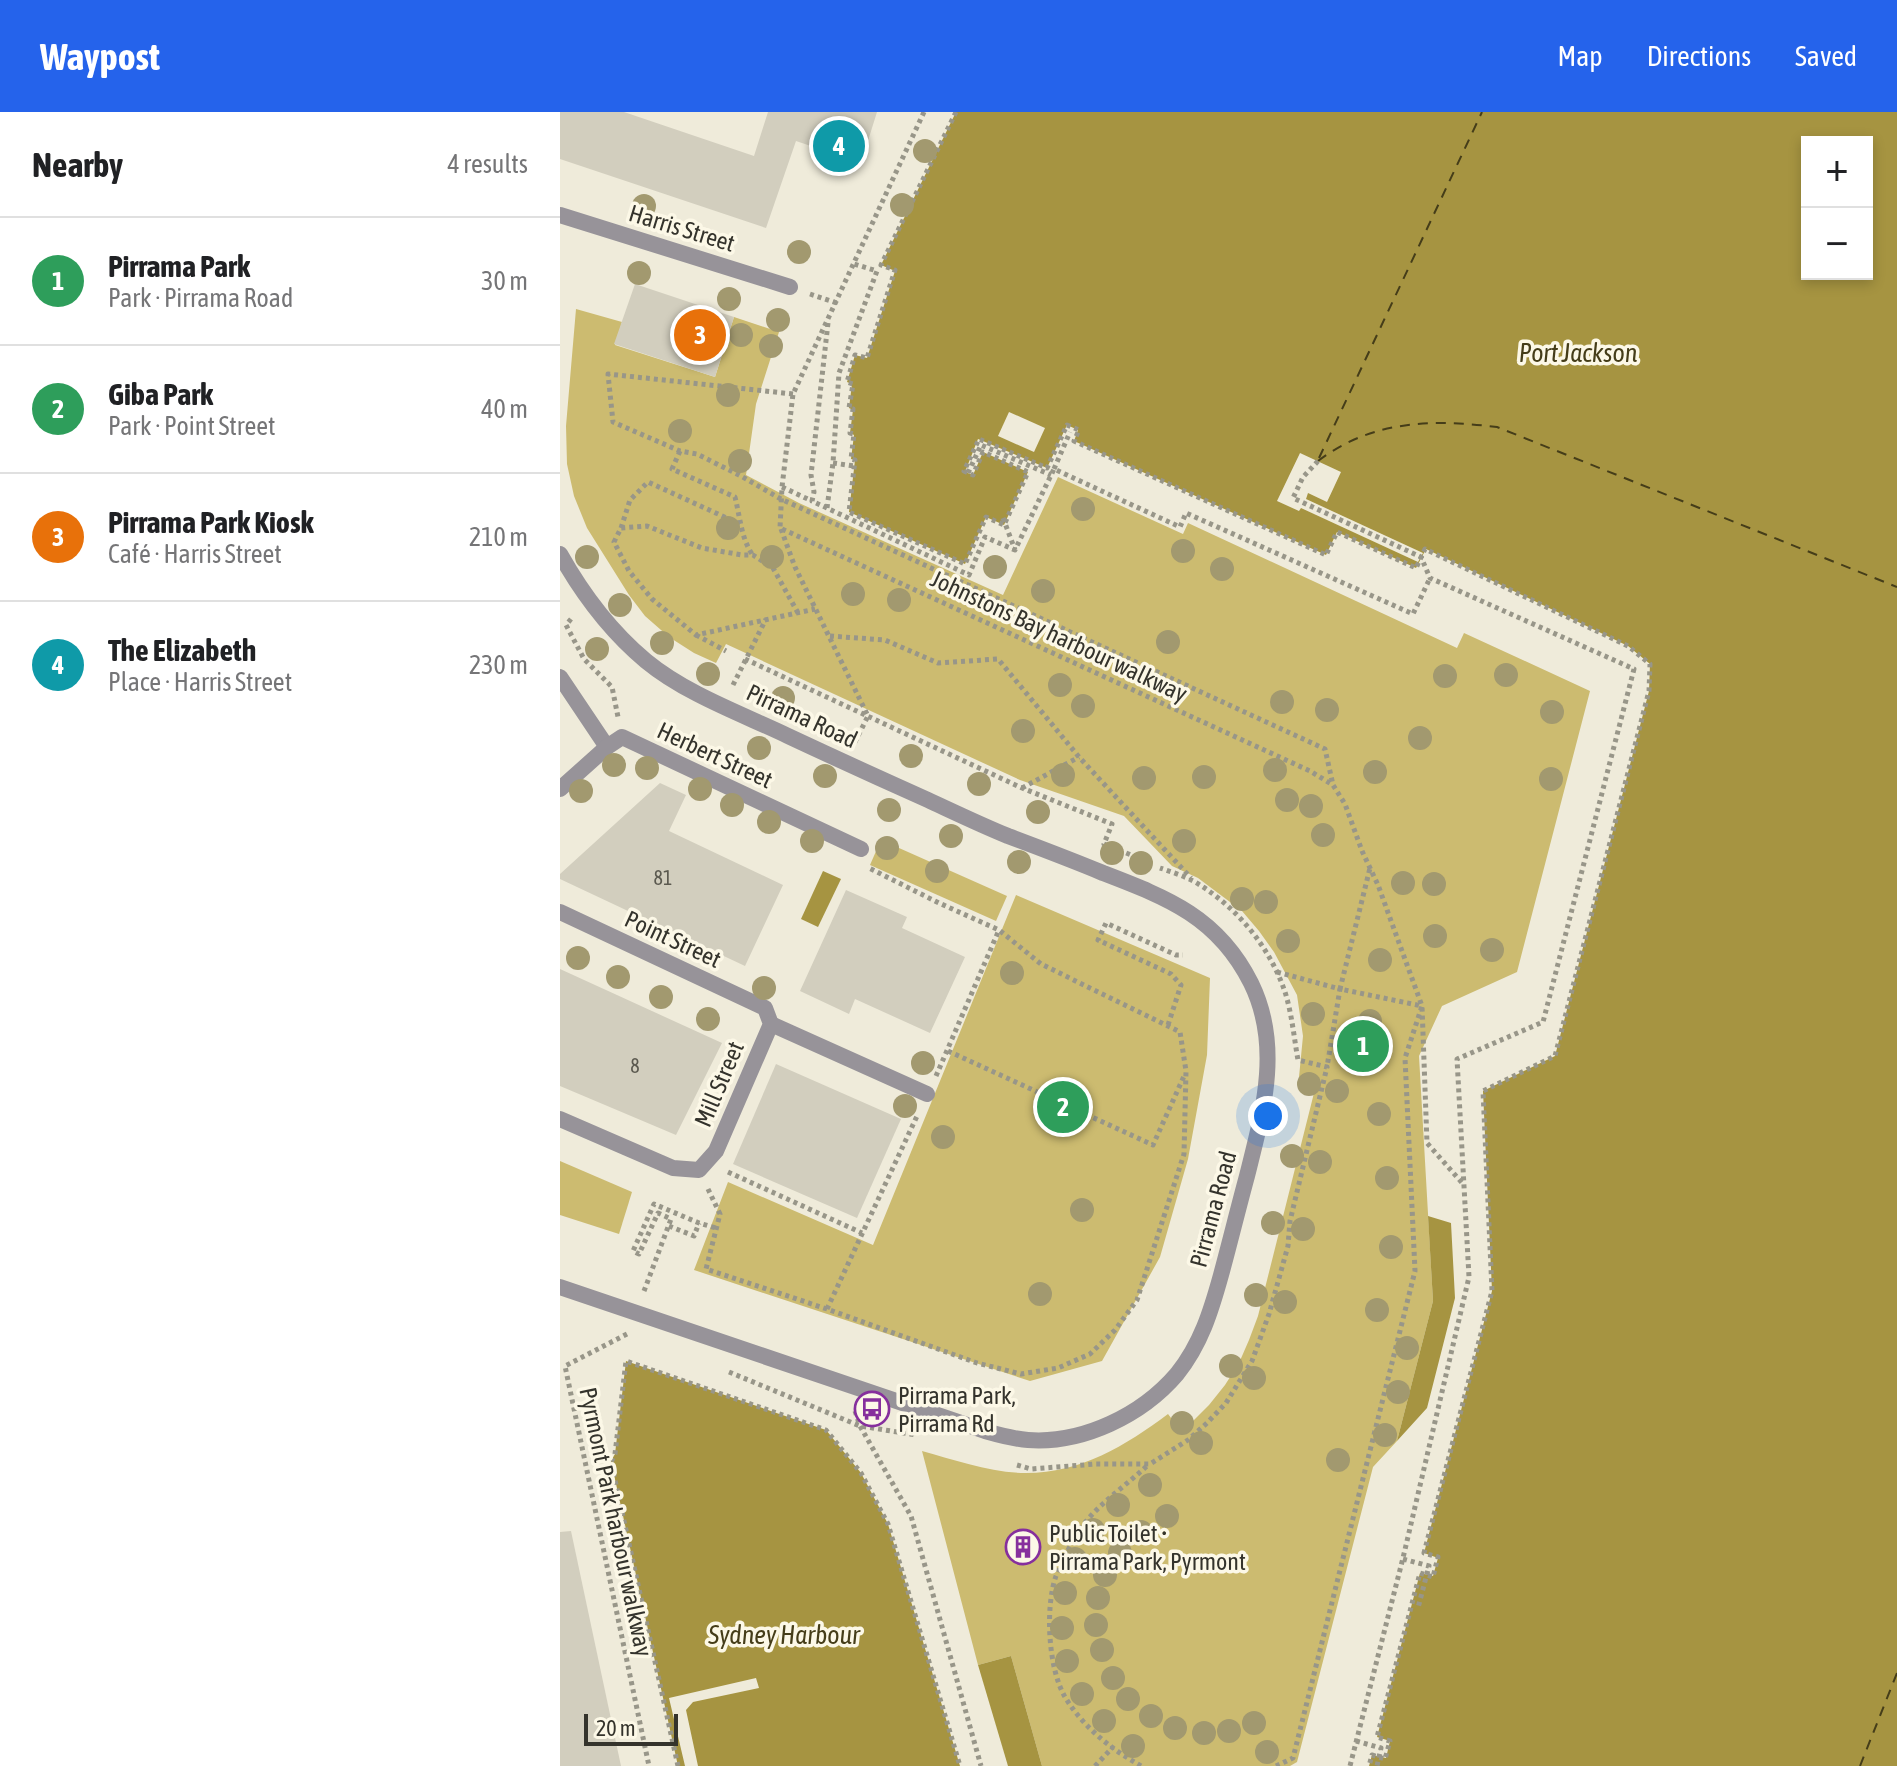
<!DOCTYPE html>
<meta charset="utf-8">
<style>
:root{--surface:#fff;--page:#f2f2f2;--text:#202124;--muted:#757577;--line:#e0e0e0;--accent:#2563eb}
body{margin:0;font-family:"Asap Condensed",sans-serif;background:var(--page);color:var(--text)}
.controls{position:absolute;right:24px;top:24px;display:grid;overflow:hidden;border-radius:0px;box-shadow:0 4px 12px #0003}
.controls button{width:72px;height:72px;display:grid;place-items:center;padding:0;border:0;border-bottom:2px solid var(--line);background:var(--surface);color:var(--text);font:40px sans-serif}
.scale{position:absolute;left:24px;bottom:20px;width:94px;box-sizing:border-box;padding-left:8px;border:4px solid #34332c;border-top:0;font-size:22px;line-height:28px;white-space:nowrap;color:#34332c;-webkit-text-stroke:6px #fcf8e7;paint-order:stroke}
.you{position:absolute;left:708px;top:1004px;width:28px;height:28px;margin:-20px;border:6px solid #fff;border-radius:50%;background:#1a73e8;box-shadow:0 0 0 12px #1a73e833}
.badge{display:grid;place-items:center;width:52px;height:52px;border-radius:50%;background:var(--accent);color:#fff;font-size:26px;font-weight:700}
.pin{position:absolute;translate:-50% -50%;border:4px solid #fff;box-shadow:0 2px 8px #0006}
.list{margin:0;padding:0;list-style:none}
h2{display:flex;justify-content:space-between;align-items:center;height:104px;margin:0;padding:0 32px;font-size:34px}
h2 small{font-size:26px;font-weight:400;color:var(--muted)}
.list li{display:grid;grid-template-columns:52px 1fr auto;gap:24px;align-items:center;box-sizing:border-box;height:128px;padding:0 32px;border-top:2px solid var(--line)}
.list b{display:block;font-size:30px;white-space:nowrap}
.list p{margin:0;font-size:26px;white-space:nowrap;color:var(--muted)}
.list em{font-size:26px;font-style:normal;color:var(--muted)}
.map{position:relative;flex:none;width:1337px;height:1654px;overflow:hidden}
header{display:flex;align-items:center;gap:48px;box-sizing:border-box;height:112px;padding:0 40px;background:var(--accent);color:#fff}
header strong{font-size:38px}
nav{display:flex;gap:44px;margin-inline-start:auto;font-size:28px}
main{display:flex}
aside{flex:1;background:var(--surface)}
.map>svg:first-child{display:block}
.green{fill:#ccbb70}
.water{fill:#a69441;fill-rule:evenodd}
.pier{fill:#efebda}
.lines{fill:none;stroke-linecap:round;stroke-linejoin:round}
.ferry{stroke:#453d19;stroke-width:2;stroke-dasharray:10 8;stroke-linecap:butt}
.building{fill:#d2cebe}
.path{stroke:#989689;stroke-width:5;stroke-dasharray:4 4;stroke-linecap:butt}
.lane{stroke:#979399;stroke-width:16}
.street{stroke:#979399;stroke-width:16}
.tree{fill:#a2996f}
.labels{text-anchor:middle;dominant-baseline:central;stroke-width:7;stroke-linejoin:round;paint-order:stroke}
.number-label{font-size:20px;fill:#5c5a50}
.street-label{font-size:24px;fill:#34332c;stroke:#fcf8e7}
.poi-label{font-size:24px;fill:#34332c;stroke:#fcf8e7;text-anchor:start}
.water-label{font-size:26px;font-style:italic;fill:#453d19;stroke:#fcf8e7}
</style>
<header>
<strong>Waypost</strong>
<nav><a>Map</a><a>Directions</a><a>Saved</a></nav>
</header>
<main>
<aside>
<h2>Nearby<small>4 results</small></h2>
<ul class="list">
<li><span class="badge" style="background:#2e9e5b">1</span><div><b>Pirrama Park</b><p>Park · Pirrama Road</p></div><em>30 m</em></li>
<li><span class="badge" style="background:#2e9e5b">2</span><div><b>Giba Park</b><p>Park · Point Street</p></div><em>40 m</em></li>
<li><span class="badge" style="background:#e8710a">3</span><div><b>Pirrama Park Kiosk</b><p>Café · Harris Street</p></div><em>210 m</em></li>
<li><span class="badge" style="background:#0f9aa8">4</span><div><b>The Elizabeth</b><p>Place · Harris Street</p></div><em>230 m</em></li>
</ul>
</aside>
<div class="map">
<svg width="1337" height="1654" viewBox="0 0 1337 1654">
<rect width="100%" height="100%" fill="#efebda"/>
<!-- green -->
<g class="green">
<path d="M16,197L62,210L55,233L155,265L174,205L219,220L196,292L186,363L239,391L443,483L498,365L623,422L628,411L897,536L904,521L1030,579L957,860L882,894L859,944L873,1189L837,1329L813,1355L737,1650L730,1654H482L451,1544L418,1553L362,1339C395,1348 431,1361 466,1361C521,1361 565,1334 608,1302L622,1320L649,1293L665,1273L679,1251L689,1228L698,1204L754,981L756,969L739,965L743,924L737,883L714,840L699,819L682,799L638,766L612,754L564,704L460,668L166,532L156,551L134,541L109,525L85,504L69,483L27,416L14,384L7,352L6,314Z"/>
<path d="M321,728L447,784L436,809L310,753Z"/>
<path d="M456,783L650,866L647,943L628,1047L600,1145L542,1249L470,1269L134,1158L168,1070L313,1133Z"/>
<path d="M0,1049L72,1080L59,1122L0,1103Z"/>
</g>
<!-- water -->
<g class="water">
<path d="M396,0H1337V1654H809L812,1643L826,1646L830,1629L817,1625L860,1461L873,1464L878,1446L864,1441L932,1179L923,979L995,944L1089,579L1090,552L1068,534L866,437L856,456L777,420L766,443L514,329L518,318L507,313L487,356L418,327L405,360L413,363L423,340L468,360L444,413L426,405L405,452L289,400L295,348L291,347L294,323L290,321L293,298L289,296L292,272L287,270L295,243L307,246L335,159L321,153ZM1247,30H1307V162H1247Z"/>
<path d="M263,759L281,767L258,815L241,807Z"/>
<path d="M868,1104L891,1111L895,1186L867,1296L837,1329L873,1189Z"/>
<path d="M66,1249L266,1318L301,1361L328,1412L400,1654H118L51,1349L55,1342Z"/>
<path d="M451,1544L482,1654H448L418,1553Z"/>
</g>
<!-- pier -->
<g class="pier">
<path d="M449,300L485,316L474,340L438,324Z"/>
<path d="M740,341L781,360L767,390L748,381L746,387L863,441L858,450L741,396L739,399L717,389Z"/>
<path d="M196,1566L199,1576L133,1590L126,1598L138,1654H125L109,1586Z"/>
</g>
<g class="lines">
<!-- ferry -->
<g class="ferry">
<path d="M759,346L922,0"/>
<path d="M758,349C812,308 872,307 937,315L1337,475"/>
<path d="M1300,1654L1337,1561"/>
</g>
</g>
<!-- building -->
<g class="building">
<path d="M0,0H64L194,44L208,0H317L301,51L236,29L206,116L0,47Z"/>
<path d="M75,172L174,205L155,265L54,232Z"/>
<path d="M100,671L126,683L109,719L223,773L185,854L0,767V762Z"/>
<path d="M286,778L347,805L342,816L405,845L370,921L295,887L289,902L240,879Z"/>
<path d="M0,857L162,931L116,1023L0,974Z"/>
<path d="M216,952L341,1007L297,1106L173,1052Z"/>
<path d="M11,1419L61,1654H0V1420Z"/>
</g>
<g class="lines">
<!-- path -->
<g class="path">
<path d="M364,0L233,282L222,375L220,416L750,659L773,673L785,692L802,739L818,773L862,894L867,1031L903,1072"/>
<path d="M396,0L321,153L335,158L307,246L295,243L287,270L293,272L289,296L293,297L290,321L294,322L291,347L295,348L289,400L405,452L426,405L444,413L468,360L423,340L413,363L404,359L419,327L487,356L507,313L519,318L514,329L766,443L777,420L856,456L865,437L1068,534L1090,552L1089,579L995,944L923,979L932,1179L864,1441L878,1445L873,1465L860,1461L817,1625L830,1629L825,1647L812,1643L809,1654"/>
<path d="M250,182L277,191"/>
<path d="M268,211L251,363L254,380L252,389L409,463L425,425L455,438L494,357L620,415L626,401L853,502L870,466"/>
<path d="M233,282L48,262L53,310L120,339L137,342L179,363L221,387L765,637L773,673"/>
<path d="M120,339L112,357L175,385C180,405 181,425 192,442"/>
<path d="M758,349L743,365L733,386L861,445L870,466L1074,557L983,910L897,947L909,1165L843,1446L790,1654"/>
<path d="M273,351L294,354"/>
<path d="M494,357L510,320"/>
<path d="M408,361L421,333L491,363"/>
<path d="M222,375L252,389"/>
<path d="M267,396L273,351L279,261L317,159L294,152"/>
<path d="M443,406L455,438"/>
<path d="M61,416L70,388L88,370L182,413"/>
<path d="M221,417L235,455L308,604L294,632"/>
<path d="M238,501L213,456L193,443H182L142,436L87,414L61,416L54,430L69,459L92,487L136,523L255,497"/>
<path d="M11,507L6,513L24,547L52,575L58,605"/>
<path d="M136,523L166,539"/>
<path d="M270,524L325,528L378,551L438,547L519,645L631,766"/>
<path d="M185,547L462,676L552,712L544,732L576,745"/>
<path d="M173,573L206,507"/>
<path d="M462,676L519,645"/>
<path d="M717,860L780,877L767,955"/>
<path d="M608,913L621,873L611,862L538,828L546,811L616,843H623"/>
<path d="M388,939L593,1033L625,962"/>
<path d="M376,964L439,818"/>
<path d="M168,1060L302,1121"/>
<path d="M148,1077L160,1102L146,1157L267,1197L417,1251L461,1262L498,1256L530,1242L555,1218L577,1188L624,1042L626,959L620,920L481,852L439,818L379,791L309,756"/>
<path d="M109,1114L134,1124L139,1111"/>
<path d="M84,1179L111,1107L98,1101L79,1142L73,1139L94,1092L139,1111L156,1116"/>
<path d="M267,1197L358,1002"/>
<path d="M67,1222L5,1254L89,1654"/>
<path d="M169,1260L300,1314L356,1323"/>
<path d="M295,1299L300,1314L351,1404L421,1654"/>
<path d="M457,1353L471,1357L536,1352H590L628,1328L647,1311L666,1291L692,1249L709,1202L728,1134L730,1109L767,955L738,948C734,926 732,902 725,880C710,835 676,794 635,770C624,764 612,760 600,756"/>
<path d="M843,1447L869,1454L858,1496"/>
<path d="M796,1629L821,1636L817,1654"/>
<path d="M118,1654L51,1350L55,1342L66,1249L266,1318L301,1361L328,1412L400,1654"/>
<path d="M535,1654L553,1635"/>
<path d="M581,1654C551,1637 523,1615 505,1585C488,1556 485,1495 496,1464C502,1449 510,1434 518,1420C536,1393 566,1374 589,1352"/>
<path d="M716,1654L733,1646L855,1159L845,946L862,894L780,877L810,756"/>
</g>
<!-- lane -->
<path class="lane" d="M0,565L47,635"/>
<!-- street -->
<g class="street">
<path d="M0,103L230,175"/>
<path d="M0,442C23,483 50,519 86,549C126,582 182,602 228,624C275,646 321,667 368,688C394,700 421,713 448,724C480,736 512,748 543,761C608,786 658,805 691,871C722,934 703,1000 687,1064C678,1097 670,1130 661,1163C651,1199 641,1232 617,1262C582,1303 523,1332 468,1328C453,1327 439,1323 425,1319L0,1175"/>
<path d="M0,677L47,635L62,625L301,737"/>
<path d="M0,800L205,896L211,912L156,1039L139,1058L113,1056L0,1007"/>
<path d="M211,912L367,982"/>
</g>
</g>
<!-- trees -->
<g class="tree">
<circle cx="365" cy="39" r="12"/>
<circle cx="342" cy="93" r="12"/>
<circle cx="84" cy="94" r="12"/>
<circle cx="239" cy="140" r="12"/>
<circle cx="79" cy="161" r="12"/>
<circle cx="169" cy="187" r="12"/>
<circle cx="218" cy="208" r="12"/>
<circle cx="181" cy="223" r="12"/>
<circle cx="211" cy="234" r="12"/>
<circle cx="168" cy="283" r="12"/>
<circle cx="120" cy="319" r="12"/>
<circle cx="180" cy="349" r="12"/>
<circle cx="523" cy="397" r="12"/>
<circle cx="168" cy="416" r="12"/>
<circle cx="623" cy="439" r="12"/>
<circle cx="27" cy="445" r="12"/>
<circle cx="212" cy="445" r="12"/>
<circle cx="435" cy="455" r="12"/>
<circle cx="662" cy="457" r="12"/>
<circle cx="483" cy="479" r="12"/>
<circle cx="293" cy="482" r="12"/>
<circle cx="339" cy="488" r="12"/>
<circle cx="60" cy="493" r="12"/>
<circle cx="608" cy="530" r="12"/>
<circle cx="102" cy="531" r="12"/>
<circle cx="37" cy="537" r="12"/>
<circle cx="148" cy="562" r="12"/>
<circle cx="946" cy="563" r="12"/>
<circle cx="885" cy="564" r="12"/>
<circle cx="500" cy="573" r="12"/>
<circle cx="223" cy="586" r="12"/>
<circle cx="722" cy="590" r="12"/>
<circle cx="523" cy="594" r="12"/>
<circle cx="767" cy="598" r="12"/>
<circle cx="992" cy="600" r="12"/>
<circle cx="463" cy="619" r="12"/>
<circle cx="860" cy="626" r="12"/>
<circle cx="199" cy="636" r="12"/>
<circle cx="351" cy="644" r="12"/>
<circle cx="54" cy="653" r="12"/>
<circle cx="87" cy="656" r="12"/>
<circle cx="715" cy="658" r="12"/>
<circle cx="815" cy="660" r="12"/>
<circle cx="503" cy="663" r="12"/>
<circle cx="265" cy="664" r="12"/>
<circle cx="644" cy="665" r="12"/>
<circle cx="584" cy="666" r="12"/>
<circle cx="991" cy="667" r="12"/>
<circle cx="419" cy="672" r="12"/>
<circle cx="140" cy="677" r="12"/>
<circle cx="21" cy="679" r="12"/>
<circle cx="727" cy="688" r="12"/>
<circle cx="172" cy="693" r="12"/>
<circle cx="751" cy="694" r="12"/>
<circle cx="329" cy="698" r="12"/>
<circle cx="478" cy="700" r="12"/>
<circle cx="209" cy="710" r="12"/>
<circle cx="763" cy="723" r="12"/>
<circle cx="391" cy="724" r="12"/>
<circle cx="252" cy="729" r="12"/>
<circle cx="624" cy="729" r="12"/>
<circle cx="327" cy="736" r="12"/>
<circle cx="552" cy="741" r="12"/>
<circle cx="459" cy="750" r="12"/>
<circle cx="581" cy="751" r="12"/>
<circle cx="377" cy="759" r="12"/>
<circle cx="843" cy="771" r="12"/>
<circle cx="874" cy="772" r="12"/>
<circle cx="682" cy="787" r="12"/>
<circle cx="706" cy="790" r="12"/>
<circle cx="875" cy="824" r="12"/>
<circle cx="728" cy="829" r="12"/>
<circle cx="932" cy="838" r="12"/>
<circle cx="18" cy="846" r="12"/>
<circle cx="820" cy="848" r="12"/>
<circle cx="452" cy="861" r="12"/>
<circle cx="58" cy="865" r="12"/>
<circle cx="204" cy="876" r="12"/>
<circle cx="101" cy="885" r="12"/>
<circle cx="753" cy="902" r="12"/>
<circle cx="148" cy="907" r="12"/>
<circle cx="810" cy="909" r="12"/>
<circle cx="363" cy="951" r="12"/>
<circle cx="749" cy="972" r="12"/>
<circle cx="777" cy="979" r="12"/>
<circle cx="345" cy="994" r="12"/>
<circle cx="819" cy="1002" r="12"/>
<circle cx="383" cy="1025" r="12"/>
<circle cx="732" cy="1044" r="12"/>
<circle cx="760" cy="1050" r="12"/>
<circle cx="827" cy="1066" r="12"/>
<circle cx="522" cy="1098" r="12"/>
<circle cx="713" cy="1111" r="12"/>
<circle cx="743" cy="1117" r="12"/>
<circle cx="831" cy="1135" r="12"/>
<circle cx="480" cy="1182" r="12"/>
<circle cx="696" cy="1183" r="12"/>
<circle cx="725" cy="1190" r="12"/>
<circle cx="817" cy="1198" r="12"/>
<circle cx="847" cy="1236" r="12"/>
<circle cx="671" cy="1254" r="12"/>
<circle cx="694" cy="1266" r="12"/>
<circle cx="838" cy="1280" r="12"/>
<circle cx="622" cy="1311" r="12"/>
<circle cx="825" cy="1323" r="12"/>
<circle cx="641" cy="1331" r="12"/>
<circle cx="778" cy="1348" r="12"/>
<circle cx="590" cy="1373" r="12"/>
<circle cx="558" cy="1393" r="12"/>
<circle cx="607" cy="1404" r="12"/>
<circle cx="533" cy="1418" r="12"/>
<circle cx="581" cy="1420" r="12"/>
<circle cx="560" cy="1441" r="12"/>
<circle cx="515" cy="1447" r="12"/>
<circle cx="545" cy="1463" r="12"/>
<circle cx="505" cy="1481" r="12"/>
<circle cx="538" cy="1486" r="12"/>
<circle cx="536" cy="1513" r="12"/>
<circle cx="502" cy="1516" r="12"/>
<circle cx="542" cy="1538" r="12"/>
<circle cx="507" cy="1549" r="12"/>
<circle cx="553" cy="1566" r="12"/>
<circle cx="522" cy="1582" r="12"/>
<circle cx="568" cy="1587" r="12"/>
<circle cx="591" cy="1604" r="12"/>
<circle cx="544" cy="1609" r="12"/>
<circle cx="694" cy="1611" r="12"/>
<circle cx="615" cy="1616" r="12"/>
<circle cx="669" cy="1619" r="12"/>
<circle cx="644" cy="1621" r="12"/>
<circle cx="573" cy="1634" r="12"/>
<circle cx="707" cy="1640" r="12"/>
</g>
<!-- icons -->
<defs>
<g id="bus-ring" transform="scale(1.8)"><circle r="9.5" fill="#fcf8e7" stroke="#862f9d" stroke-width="1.5"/><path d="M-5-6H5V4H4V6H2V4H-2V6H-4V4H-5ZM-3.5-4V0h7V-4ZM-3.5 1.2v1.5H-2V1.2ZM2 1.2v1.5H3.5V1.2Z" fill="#862f9d"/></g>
<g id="building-ring" transform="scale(1.8)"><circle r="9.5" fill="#fcf8e7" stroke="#862f9d" stroke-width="1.5"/><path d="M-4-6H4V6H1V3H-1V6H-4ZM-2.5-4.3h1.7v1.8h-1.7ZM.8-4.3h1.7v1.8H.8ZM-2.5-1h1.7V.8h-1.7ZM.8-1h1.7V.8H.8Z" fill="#862f9d"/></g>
</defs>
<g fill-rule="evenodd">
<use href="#bus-ring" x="312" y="1297"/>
<use href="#building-ring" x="463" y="1435"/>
</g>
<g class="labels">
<!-- number labels -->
<g class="number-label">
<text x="103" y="765">81</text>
<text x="75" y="953">8</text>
</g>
<!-- street labels -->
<g class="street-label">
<text transform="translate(122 116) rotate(17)">Harris Street</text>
<text transform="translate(499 524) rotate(25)">Johnstons Bay harbour walkway</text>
<text transform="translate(242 604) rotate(25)">Pirrama Road</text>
<text transform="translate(155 643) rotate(25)">Herbert Street</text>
<text transform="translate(113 827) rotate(25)">Point Street</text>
<text transform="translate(159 972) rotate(-67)">Mill Street</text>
<text transform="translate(653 1097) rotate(-75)">Pirrama Road</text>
<text transform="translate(56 1410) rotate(78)">Pyrmont Park harbour walkway</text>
</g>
<!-- poi labels -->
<g class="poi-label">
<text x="338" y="1283">Pirrama Park,<tspan x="338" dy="28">Pirrama Rd</tspan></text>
<text x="489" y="1421">Public Toilet •<tspan x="489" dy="28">Pirrama Park, Pyrmont</tspan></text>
</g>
<!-- water labels -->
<g class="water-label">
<text x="1018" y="241">Port Jackson</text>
<text x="224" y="1523">Sydney Harbour</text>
</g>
</g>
</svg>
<div class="controls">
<button>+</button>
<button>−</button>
</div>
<div class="scale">20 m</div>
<div class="you"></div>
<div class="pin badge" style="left:803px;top:934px;background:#2e9e5b">1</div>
<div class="pin badge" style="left:503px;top:995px;background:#2e9e5b">2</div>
<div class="pin badge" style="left:140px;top:223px;background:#e8710a">3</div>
<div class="pin badge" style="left:279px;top:34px;background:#0f9aa8">4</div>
</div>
</main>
